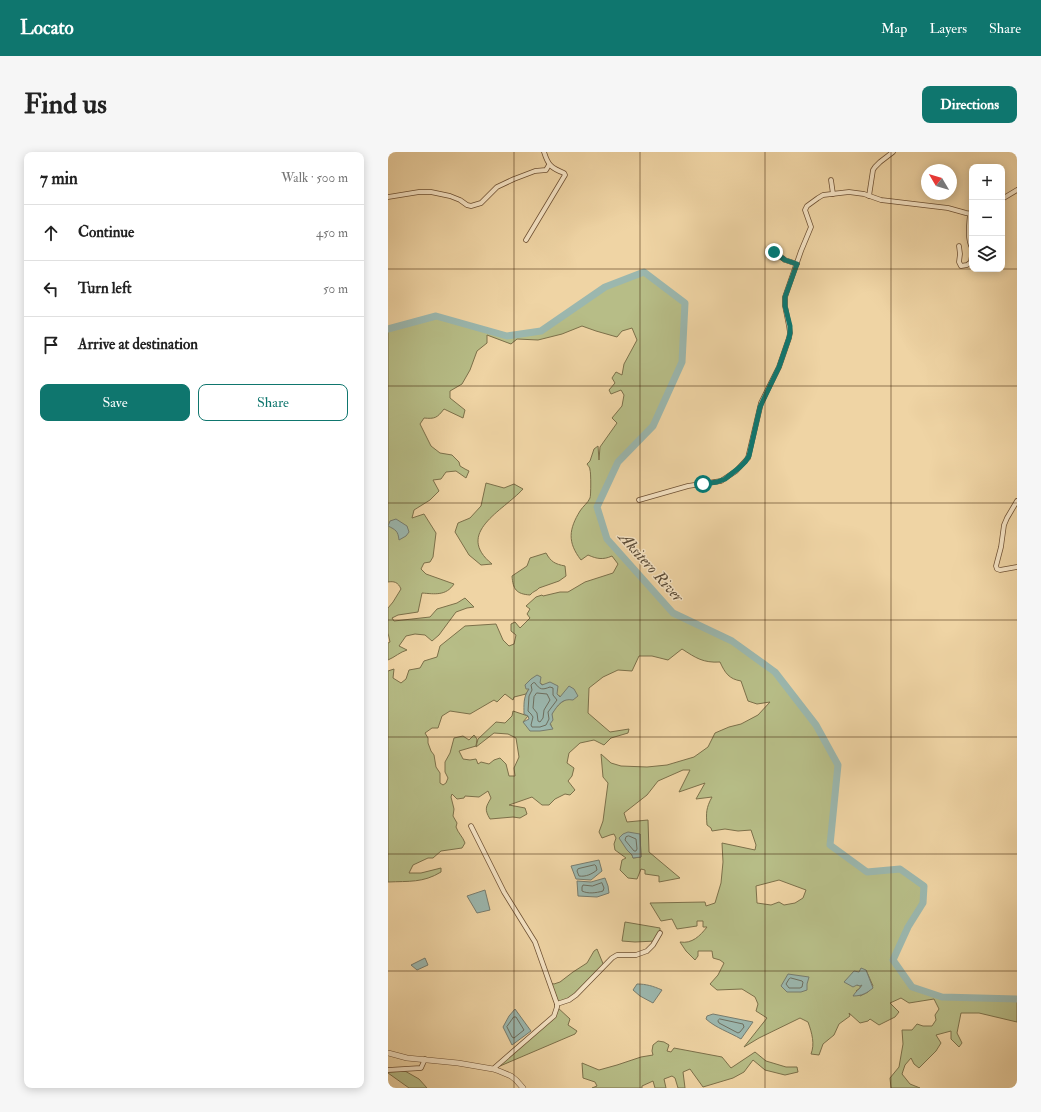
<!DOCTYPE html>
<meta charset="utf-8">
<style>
:root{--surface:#fff;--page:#f6f6f6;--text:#222;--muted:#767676;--line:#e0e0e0;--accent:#0f766e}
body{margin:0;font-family:"IM FELL Double Pica",serif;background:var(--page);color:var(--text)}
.controls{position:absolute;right:12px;top:12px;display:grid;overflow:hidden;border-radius:8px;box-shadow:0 2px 10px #0003}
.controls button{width:36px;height:36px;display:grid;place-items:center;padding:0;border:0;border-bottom:1px solid var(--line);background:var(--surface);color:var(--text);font:20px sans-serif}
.compass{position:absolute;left:533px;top:12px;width:36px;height:36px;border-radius:50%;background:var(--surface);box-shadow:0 2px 10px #0003;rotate:308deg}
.stop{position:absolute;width:12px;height:12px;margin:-9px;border:3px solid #0f766e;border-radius:50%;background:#fff}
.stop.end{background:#0f766e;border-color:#fff;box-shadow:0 1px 4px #0008}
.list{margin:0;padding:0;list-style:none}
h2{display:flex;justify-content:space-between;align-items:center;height:52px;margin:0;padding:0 16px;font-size:17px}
h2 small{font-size:13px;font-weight:400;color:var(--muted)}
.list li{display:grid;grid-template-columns:26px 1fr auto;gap:12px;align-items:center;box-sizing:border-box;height:56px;padding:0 16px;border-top:1px solid var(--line)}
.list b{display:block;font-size:15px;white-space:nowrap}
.list em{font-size:13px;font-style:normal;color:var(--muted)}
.actions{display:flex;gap:8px;padding:12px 16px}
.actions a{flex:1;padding:9px 0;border:1px solid var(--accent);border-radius:8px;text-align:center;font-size:14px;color:var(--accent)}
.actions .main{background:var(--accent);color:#fff}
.icon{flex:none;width:22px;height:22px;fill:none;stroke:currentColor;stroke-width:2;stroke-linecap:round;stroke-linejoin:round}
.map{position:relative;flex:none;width:629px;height:936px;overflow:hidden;border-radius:8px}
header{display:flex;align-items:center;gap:24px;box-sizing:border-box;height:56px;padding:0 20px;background:var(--accent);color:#fff}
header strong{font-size:19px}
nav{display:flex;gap:22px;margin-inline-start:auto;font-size:14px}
.intro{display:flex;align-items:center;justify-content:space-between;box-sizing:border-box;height:96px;padding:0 24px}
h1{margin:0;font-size:28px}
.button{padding:10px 18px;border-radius:8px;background:var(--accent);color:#fff;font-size:14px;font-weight:700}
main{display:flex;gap:24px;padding:0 24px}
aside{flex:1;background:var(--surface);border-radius:8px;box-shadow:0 2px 10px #0003}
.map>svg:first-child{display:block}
.green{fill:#b7bd87;stroke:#7c704a;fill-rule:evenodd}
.water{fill:#9bb7ae;stroke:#777c6e}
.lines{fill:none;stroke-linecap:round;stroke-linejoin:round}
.shore{stroke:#6e6e5e;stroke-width:1}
.river{stroke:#9bb7ae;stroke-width:7}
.minor-casing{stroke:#6d5033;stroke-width:5.5}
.tertiary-casing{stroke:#6d5033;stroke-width:6}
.minor{stroke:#f5e3c4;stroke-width:4}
.tertiary{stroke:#f5e3c4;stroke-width:5}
.route{stroke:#0f766e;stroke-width:5}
.grid{fill:none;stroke:#42240d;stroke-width:1;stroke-opacity:0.55}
.labels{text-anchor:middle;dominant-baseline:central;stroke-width:3;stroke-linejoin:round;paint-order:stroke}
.water-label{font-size:16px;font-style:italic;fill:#584935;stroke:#f5e3c4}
</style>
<header>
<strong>Locato</strong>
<nav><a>Map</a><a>Layers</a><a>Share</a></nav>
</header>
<div class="intro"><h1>Find us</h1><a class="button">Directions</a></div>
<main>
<aside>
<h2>7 min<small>Walk · 500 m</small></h2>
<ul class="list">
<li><svg class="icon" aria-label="ahead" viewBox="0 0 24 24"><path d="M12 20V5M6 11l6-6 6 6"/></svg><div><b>Continue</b></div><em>450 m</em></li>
<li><svg class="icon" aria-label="left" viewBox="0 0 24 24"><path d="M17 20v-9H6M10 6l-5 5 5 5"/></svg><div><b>Turn left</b></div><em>50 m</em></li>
<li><svg class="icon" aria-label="arrive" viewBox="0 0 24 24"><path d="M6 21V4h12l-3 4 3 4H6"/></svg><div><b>Arrive at destination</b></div></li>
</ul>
<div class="actions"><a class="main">Save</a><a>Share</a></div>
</aside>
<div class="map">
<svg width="629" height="936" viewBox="0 0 629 936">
<rect width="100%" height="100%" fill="#efd4a4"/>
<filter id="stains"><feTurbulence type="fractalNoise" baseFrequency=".005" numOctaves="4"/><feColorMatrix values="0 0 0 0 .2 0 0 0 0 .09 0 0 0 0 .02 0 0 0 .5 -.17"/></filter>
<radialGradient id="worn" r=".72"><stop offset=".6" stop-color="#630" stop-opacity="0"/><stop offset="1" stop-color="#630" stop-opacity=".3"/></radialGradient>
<!-- green -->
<g class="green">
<path d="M256,120L297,151L294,210L265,274L230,310L209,355L219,387L285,461L344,489L387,520L428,573L450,613L440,692L479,719L512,717L536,734L535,751L520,775L506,810L524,835L554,845L629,848V870L591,861H573L569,881L574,891L571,895L563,887V879L548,883L553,891L548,899L531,916L526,912L523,906L517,913L514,922L522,932L532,936H503L502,926L511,915L515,892L514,878H524L529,872L535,874H544L548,868L547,863L551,857L546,847L521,851L513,846L502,851L511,860L507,865L491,873L482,867L480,869L472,871L461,861L462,864L451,872L446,883L435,892L431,903L423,902C427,892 424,881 420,870L412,866L371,886L356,895L379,866L368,859L370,852L367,845L354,837L329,838L322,832L330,823L336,811L332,808L325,806L324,799H310V804L307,808L298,799L292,790C304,792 312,784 319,775H315V769H309V774L289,777L284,767L273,769L262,751L317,750L318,754L327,751L333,731L335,710L334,691L367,698L368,693L363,678L350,679L337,677L324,679L323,676L319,673C318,661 318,656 324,645L308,647L317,631L291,640L302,618H295L270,629L259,643L236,661L239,670L260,668L261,700L292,726L271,730V724L257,722V718L253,717L249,727L240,726L232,718L234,708L238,706L227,698L226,692L228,686L226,682L222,683L214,686L211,680L215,669L220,631L215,625L213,602L223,611L233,614L259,615L279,613L306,605L320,595L327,581L341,575L353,572L370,563L382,550L369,552L360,549L353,529C341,527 337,521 332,510C315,511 308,506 294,497L280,508L264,504H251L244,519L230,518L215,525L201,536L200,561L222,580L241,577L240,581L223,586L216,593L206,588L192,591L181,601L179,611L186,616L184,624L180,629L187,638L182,643L177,642L167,647L161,653H154L144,645L121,653L137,656L139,662L132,666L125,665L102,667C96,657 98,655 103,646L100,639L91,645L77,644L76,646L69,647L64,642L63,645L66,657L65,664L69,671L68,675C70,681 75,685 77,691L74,696L53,699L45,706H40L25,713L21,721H33L53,716V720C35,731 21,729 0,730V519L6,517L5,526L13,531L18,527L21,518L32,516L36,509L49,505L52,494L77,474L108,472L115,488L121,494L126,492L128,483L123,479V472L127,470L132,476L142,466L139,462L142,457L138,454L148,445L154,443L155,444L172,440H180L197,430L225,421L230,412L224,404C215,408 209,407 200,403L193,408C179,390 181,377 192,359C195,354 200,351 202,346C203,344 203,320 202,318C202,315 200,314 199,312L202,309L206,297L210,294L211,308L212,295L229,271L224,266L234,254L236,243L233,238L223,242L221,238L227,231L224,226L228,220L234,223L236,212L249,188L244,176L234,179L229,185L208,179L194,174L174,182L150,188L129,187L123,192L99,183V191L89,199L82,218L74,232L62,239V246L77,258L75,266L56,257C49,266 47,267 36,266L32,272L43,294L52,301L64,303L71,310L72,314L77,317L81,319L78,326L68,319L58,320L53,327L45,328L51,339L42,348L26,358L24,366L36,362L48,381L45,405L42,410L36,411L33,417L38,422L66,432C58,444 47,442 34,441L30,460L10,463L4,466L6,469L42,465L49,457L69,451L77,446L86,455L79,456L68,460L51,483L44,489L37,483L27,482L18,484L11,494L19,498C12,500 7,505 0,508V491L2,490L0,481V456L5,450L13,437C10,430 6,429 0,430V177L48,164L119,184L153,179L217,135ZM152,531L173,545L179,547C169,552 158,564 164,576L135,570L140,564L125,559L124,564L117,571L108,570L90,587L88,595L106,581L120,582L128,586L131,605L126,616L127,624H121L118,612L112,606L106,608L101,612L93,610L90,612L88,607L82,608L75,607L71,599L88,594L89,587L86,583L81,588L75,584L66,586L62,601L57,610V620L60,626L58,631L55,633L52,631V621L48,615L46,603L43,599L40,591V586L37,581L44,576H50L54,564L62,559L82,562L106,548L109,550L117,542L125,548L126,545L138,542L141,537ZM252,682L253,705L245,706L244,703ZM391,728L418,738L415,746L407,751L396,753L391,750L383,753L369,751L368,734ZM478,818L485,834L480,840L472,844L468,839L472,836L474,832L472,834L469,833Z"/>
<path d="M98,331L116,336L126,332L135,337C115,359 66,381 104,412L93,413L81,403L67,380L70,371L82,366L93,354Z"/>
<path d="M158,401C163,410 167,412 177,414L178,424L171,429L151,436C149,439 145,439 142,443C128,442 125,437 124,424L139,414L142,406Z"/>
<path d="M237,770L272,776V781L268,789L247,790L234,789Z"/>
<path d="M209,797L216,814L188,843L169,852L162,831L166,832L172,830L185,820L199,811L206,799Z"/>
<path d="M169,855L182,867L180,873L189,879L187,882L105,917L166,864Z"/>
<path d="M270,889L276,890L281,893L279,899L283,900L286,896L334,905L343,916L367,900L378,909L398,915H409L410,920L397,923L377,918L365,908L356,920L345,926L315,935L302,917L295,920L297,936H290L287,926L284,924L276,927L278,936H267L265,929L254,934V936H204L209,934L207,930L195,926L194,911L211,918L229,913L253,905L265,903L264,899L265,893Z"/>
<path d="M17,919L31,927L39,936H21L0,921V920Z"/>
</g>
<!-- water -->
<g class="water">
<path d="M8,367L19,374L21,380L18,384L11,388C10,379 8,378 0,374L2,369Z"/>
<path d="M149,523L153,525L152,531L154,533L162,530L170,534L169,542L172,545L181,534L186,537L190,544L185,548C174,546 170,553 164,562L165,568L162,572L165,577L152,579H142L135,570L141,567L140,564L136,562C136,553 135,545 141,537H138L137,533L143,527Z"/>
<path d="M240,680L252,682L253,705L245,706L244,703L239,698L231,686L235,682Z"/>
<path d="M211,708L214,719L203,728L188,727L183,714Z"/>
<path d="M217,726L220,734L221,741L209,745L190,744L189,729L203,730Z"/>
<path d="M97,738L102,758L89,761L79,744Z"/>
<path d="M37,806L40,813L29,818L23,813Z"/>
<path d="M473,816L478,818L485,836C479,841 474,844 465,844C467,840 472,837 474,833L472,834L469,833L465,835L456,830L466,819L471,820Z"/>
<path d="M400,822L421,825L419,832V838L413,840H399L393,834Z"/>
<path d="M249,832C258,832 265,834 274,838L265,851L252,844L245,838Z"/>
<path d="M127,857L143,879L124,893L115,875L121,864Z"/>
<path d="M325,862L365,870L353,887C341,880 328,876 318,867L319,864Z"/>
</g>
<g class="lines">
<!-- shore -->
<g class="shore">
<path d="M147,531C152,538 154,538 162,535L165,536V543L169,548L160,560L161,567L158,573L152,575H144L143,573L145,565L143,562L140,559L141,544L144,538L143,533L145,531Z"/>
<path d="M149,541L159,542L162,548L156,558L155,566L152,570L150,569L149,561L145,556L146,545Z"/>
<path d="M241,684L248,687L249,697L248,699H246L237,688L238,685Z"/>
<path d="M207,713L208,714L209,718C204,722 198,725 191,724L189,719L190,717Z"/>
<path d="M214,731L216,736L215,739C208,741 200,742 194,739V735L195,733L204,734Z"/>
<path d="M403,826L414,829L415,830L414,835L412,836H401L398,832L401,827Z"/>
<path d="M126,865H128L136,878L126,886L124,885L119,875Z"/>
<path d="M332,867L355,872L356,875L352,880L350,881L331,871L330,869Z"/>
</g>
<!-- river -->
<path class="river" d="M0,177L48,164L119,184L153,179L217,135L256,120L297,151L294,210L265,274L230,310L209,355L219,387L285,461L344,489L387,520L428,573L450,613L442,693L479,720L512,717L536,734L535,751L520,775L505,808L524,835L554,845L629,847"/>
<!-- minor casing -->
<g class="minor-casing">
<g id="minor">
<path d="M443,28L445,42"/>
<path d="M481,44L485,18L487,15L492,10L505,0"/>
<path d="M0,45L31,40H43L62,44L72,48L79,53L83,54L93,51L109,35L126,27L147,19L158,18L161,13"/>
<path d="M614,47L629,38"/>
<path d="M582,62C581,73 579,86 584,96"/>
<path d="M138,88L177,23L176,21C163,16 160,13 156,0"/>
<path d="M571,94L572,102L571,110L573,114L579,113L583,110L584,103"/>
<path d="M383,101L385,100L388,101L397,108L409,112"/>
<path d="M251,348L300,334L333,329L348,319L360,306L373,251L391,215L401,186L402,181L401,174L397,154V145L413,99L423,75L417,58L419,54L430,46L435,43L461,40L476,42L493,48L560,56L578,61L584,62"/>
<path d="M629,349L619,366L616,373L613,395L608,414L609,417L612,418L629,415"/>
<path d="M83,674L116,740L147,790L169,852V855L166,864L105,917"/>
<path d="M169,852L181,848L188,843L224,806L229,803H248L259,799L265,793L272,781"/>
<path d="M0,918L33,916L37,907"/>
</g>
</g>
<!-- tertiary casing -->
<g class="tertiary-casing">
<path id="tertiary" d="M0,901L19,906L70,911L105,917L111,919L123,924L128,928L135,936"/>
</g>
<!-- minor -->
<use href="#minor" class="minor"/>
<!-- tertiary -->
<use href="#tertiary" class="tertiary"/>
</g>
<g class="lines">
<!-- route -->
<path class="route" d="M315,332L329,330L337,327L352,315L357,310L361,304L372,255L391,215L401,186L402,181V174L397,154V145L409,112L397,108L386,100"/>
</g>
<!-- grid -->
<path class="grid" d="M126,0V936M252,0V936M377,0V936M503,0V936M0,117H584M584,117H614M614,117H629M0,234H629M0,351H629M0,468H629M0,585H629M0,702H629M0,819H629"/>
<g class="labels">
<!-- water labels -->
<g class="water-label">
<text transform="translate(263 415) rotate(48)">Aksitero River</text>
</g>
</g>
<rect width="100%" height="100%" filter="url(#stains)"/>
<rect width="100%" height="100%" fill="url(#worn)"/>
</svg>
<div class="controls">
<button>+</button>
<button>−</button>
<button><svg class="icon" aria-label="layers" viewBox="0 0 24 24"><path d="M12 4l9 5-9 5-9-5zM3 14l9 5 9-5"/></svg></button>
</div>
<svg class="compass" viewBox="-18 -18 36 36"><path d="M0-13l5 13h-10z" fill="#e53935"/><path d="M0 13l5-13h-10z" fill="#767676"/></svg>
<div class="stop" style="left:315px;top:332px"></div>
<div class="stop end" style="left:386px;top:100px"></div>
</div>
</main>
